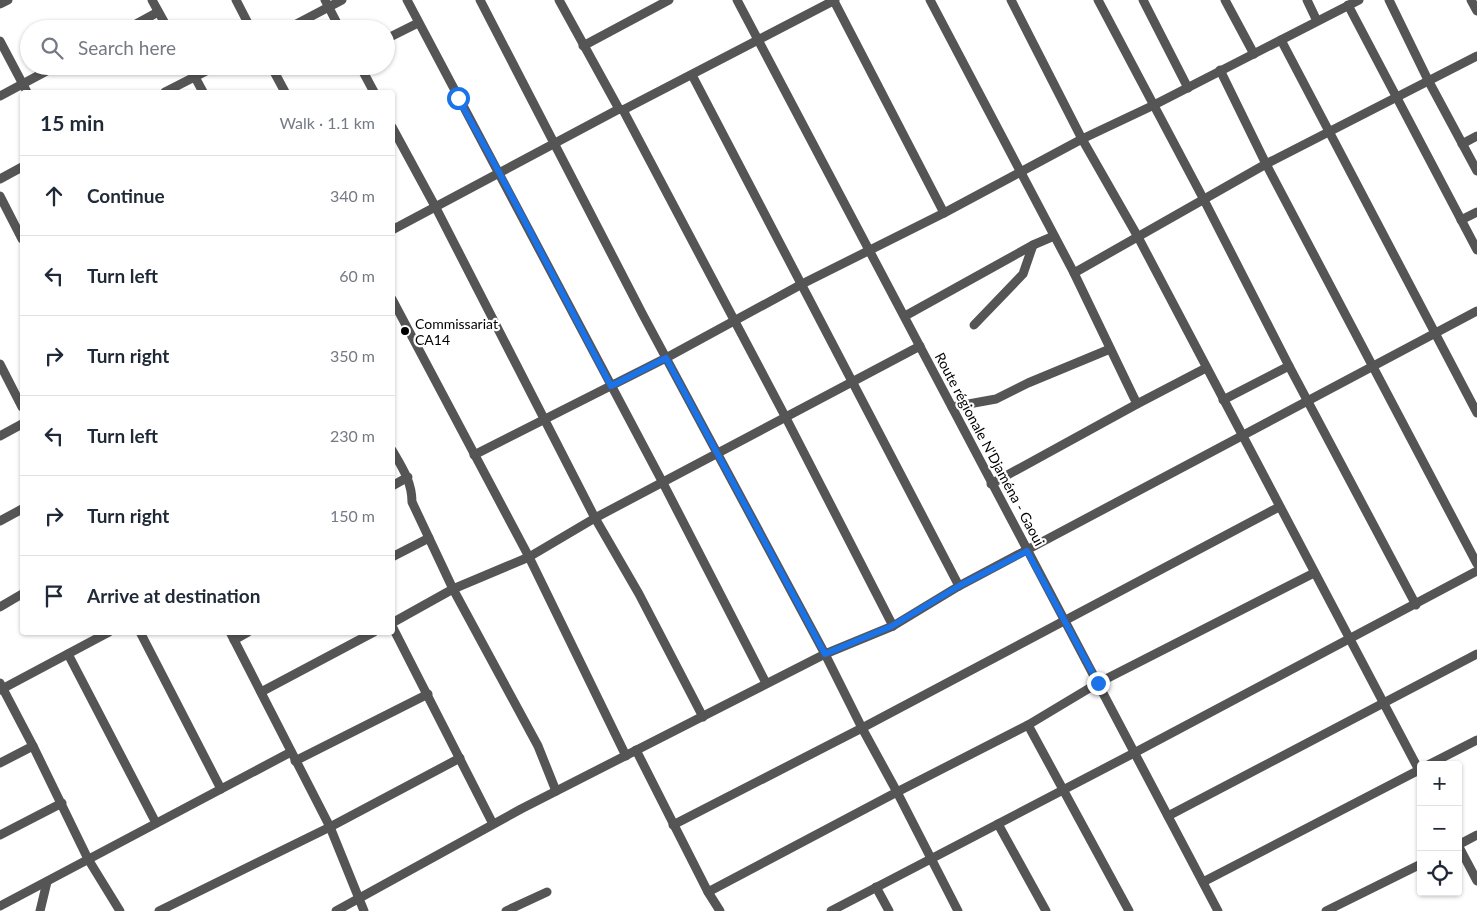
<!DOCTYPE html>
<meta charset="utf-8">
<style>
:root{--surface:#fff;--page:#f2f2f3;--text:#1f2937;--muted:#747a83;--line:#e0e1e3}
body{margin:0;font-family:Lato,sans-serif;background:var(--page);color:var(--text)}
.controls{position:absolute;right:15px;bottom:15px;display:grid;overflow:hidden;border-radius:5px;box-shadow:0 1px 4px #0004}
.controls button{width:45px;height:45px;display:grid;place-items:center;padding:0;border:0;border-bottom:1px solid var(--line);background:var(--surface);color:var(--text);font:25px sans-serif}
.stop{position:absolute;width:15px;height:15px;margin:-11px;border:4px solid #1a73e8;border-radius:50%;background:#fff}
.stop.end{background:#1a73e8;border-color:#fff;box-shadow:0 1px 5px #0008}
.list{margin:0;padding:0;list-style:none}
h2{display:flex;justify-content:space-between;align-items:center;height:65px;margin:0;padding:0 20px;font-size:21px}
h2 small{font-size:16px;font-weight:400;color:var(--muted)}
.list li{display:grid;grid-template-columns:32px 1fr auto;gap:15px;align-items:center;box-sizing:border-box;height:80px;padding:0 20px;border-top:1px solid var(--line)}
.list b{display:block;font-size:19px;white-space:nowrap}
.list em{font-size:16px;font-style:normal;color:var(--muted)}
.icon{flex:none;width:28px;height:28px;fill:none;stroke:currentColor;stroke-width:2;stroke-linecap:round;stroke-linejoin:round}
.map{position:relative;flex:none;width:1477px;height:911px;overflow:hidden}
.search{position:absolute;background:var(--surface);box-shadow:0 1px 4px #0004;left:20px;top:20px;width:375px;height:55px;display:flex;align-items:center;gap:12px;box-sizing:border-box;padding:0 18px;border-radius:28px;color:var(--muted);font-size:19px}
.panel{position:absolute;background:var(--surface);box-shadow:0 1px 4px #0004;left:20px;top:90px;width:375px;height:545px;border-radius:5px}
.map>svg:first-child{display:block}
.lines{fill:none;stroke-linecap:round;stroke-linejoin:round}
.minor{stroke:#555;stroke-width:9}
.route{stroke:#1a73e8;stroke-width:6}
.poi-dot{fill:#000;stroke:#fff;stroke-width:2}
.labels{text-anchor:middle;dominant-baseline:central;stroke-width:4.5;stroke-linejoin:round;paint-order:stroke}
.poi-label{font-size:14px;fill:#000;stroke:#fff;text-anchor:start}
.street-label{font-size:14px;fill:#000;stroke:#fff}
</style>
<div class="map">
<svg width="1477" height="911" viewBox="0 0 1477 911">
<rect width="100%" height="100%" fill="#fff"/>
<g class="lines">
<!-- minor -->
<g class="minor">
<path d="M152,0L168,29"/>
<path d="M236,0L251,29"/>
<path d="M325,0L340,29"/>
<path d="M407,0L663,483L766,683"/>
<path d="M480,0L643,315L825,654L862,728L897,792L958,911"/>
<path d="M559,0L619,109"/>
<path d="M737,0L1218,911"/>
<path d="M930,0L1074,273L1137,404"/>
<path d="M1011,0L1082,139L1138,237L1421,774"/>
<path d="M1098,0L1203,198L1289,366L1416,605"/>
<path d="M1143,0L1188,88"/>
<path d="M1225,0L1254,54"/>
<path d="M1307,0L1317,21"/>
<path d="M1389,0L1428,80L1477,171"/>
<path d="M1471,0L1477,11"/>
<path d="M834,1L944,213"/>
<path d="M0,4L8,0"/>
<path d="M1348,5L1477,250"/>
<path d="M127,29L158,12"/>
<path d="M287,29L342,0"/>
<path d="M386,39L418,23"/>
<path d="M1281,40L1477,413"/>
<path d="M0,41L27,92"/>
<path d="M583,46L669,0"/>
<path d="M189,66L203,92"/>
<path d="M271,66L285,92"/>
<path d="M360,66L374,92"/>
<path d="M1220,70L1266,164L1477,564"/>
<path d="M692,75L959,586"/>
<path d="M165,92L216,66"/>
<path d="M0,96L56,66"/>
<path d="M623,110L786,418L893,626"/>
<path d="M392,127L436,208L595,518L639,594L703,717"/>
<path d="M1462,144L1477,136"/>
<path d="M0,179L22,167"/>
<path d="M0,196L22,239"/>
<path d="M1461,220L1477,212"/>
<path d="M392,230L619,109L623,110L835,0"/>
<path d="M1074,273L1266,164L1477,56"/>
<path d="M392,299L529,557L626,756"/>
<path d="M905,316L1033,245L1054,236"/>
<path d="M974,325L1023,274L1033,245"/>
<path d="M0,364L22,407"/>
<path d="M1223,400L1289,366"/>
<path d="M952,407L996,399L1028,383L1110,349"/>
<path d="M0,436L22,424"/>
<path d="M392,450C402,467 412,482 412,502L453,589L538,746L556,791"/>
<path d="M474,455L666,358L802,284L944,213L1082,139L1154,105L1359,0"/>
<path d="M991,484L1137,404L1206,368"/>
<path d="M392,486L408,477"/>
<path d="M0,521L22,509"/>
<path d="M392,557L429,538"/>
<path d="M0,607L22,594"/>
<path d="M392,623L453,589L529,557L595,518L920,346"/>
<path d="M392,626L493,824"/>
<path d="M140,632L221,789"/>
<path d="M230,632L330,827L364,911"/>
<path d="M234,640L248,632"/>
<path d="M68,654L156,823"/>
<path d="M0,683L33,746L88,859L120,911"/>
<path d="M0,690L109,632"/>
<path d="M261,692L374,632"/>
<path d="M1028,725L1129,911"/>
<path d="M636,750L708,892L720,911"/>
<path d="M295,761L428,694"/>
<path d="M0,763L33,746"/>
<path d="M1428,765L1477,740"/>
<path d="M1168,816L1477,654"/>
<path d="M998,824L1046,911"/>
<path d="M673,825L862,728L1279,507"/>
<path d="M0,835L62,803"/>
<path d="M1458,845L1477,881"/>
<path d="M1458,845L1477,835"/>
<path d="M1203,882L1421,769"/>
<path d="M876,887L889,911"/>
<path d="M708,892L897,792L1028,725L1098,683L1314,573"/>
<path d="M0,906L291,752"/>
<path d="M40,911L47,882"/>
<path d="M159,911L330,827L460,758"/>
<path d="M336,911L521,809L825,654L893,626L959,586L1477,311"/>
<path d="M506,911L547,892"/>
<path d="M831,911L1134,753L1477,571"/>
<path d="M1326,911L1421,864"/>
</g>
</g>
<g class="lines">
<!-- route -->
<path class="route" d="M458,98L500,174L611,386L666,358L825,654L892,626L959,586L1027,551L1098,683"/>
</g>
<!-- markers -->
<circle class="poi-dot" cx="405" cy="331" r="5"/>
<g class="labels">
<!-- poi labels -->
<g class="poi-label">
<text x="415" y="323">Commissariat<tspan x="415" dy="16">CA14</tspan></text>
</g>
<!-- street labels -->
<g class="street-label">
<text transform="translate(990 449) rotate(62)">Route régionale N'Djaména - Gaoui</text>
</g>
</g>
</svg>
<div class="controls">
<button>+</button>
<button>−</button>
<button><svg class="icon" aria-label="locate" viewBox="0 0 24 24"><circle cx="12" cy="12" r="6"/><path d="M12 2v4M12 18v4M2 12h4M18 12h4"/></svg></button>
</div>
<div class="stop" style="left:458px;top:98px"></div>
<div class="stop end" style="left:1098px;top:683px"></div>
<div class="search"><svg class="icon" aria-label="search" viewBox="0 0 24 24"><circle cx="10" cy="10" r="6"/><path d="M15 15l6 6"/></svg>Search here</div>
<section class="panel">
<h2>15 min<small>Walk · 1.1 km</small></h2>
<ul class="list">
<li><svg class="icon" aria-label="ahead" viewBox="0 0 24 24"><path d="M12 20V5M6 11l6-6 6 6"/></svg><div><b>Continue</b></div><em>340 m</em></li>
<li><svg class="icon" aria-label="left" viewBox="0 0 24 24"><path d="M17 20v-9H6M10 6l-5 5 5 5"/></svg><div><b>Turn left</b></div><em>60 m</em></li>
<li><svg class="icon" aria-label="right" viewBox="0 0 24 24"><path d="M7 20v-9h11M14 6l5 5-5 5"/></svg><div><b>Turn right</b></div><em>350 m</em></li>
<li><svg class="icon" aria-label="left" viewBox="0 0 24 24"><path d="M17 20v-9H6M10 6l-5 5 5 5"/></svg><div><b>Turn left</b></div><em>230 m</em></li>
<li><svg class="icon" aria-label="right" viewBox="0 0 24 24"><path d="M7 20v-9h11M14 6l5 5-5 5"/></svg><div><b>Turn right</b></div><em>150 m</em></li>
<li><svg class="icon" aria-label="arrive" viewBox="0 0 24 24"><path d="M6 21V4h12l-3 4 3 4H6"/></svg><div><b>Arrive at destination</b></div></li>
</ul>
</section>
</div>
